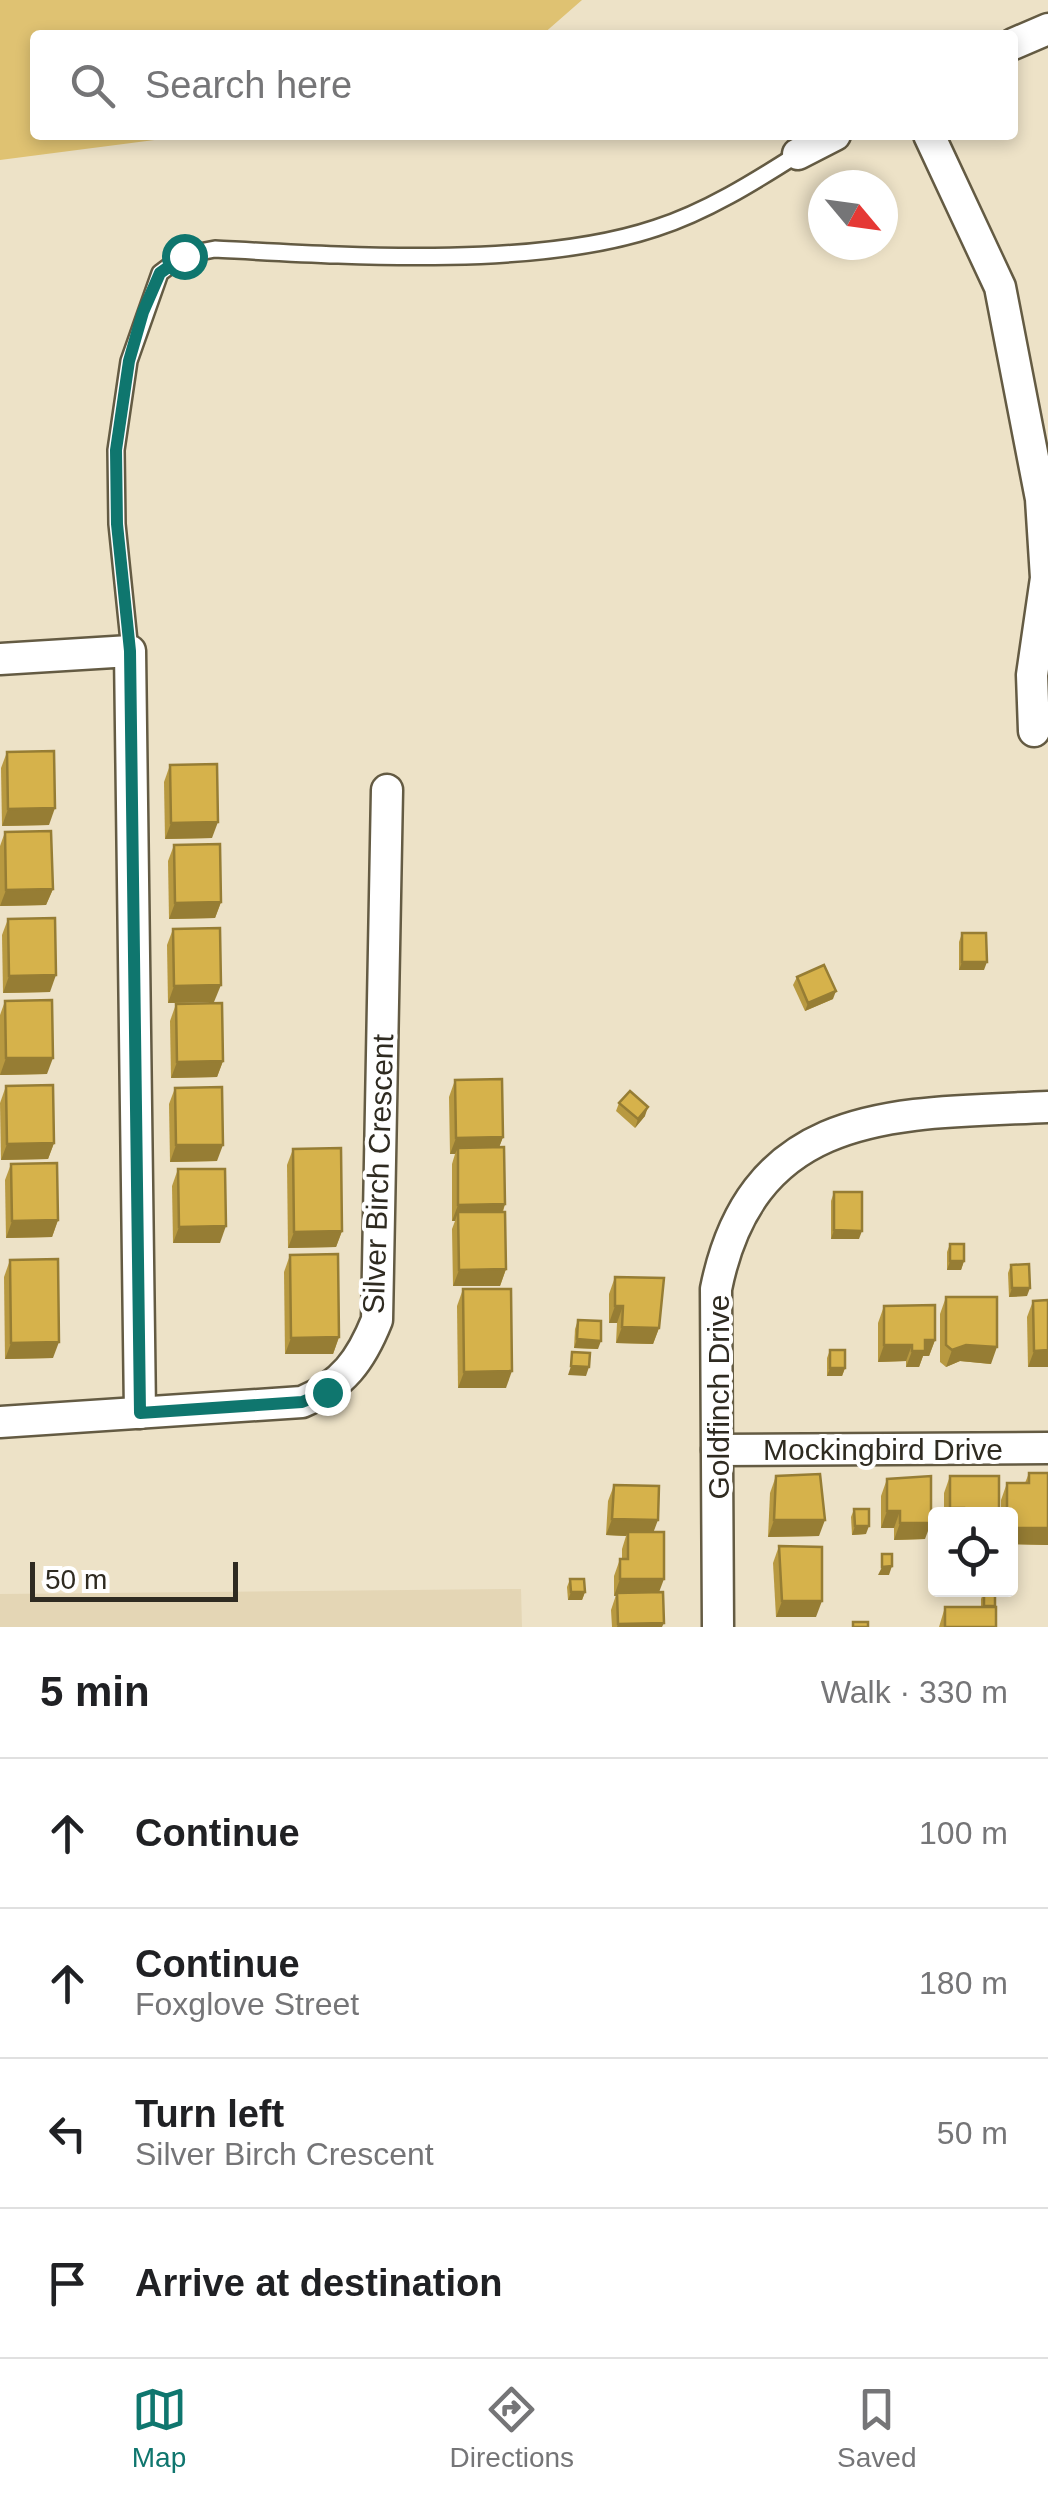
<!DOCTYPE html>
<meta charset="utf-8">
<style>
:root{--surface:#fff;--page:#f6f6f6;--text:#202124;--muted:#757577;--line:#e0e0e0;--accent:#0f766e}
body{margin:0;font-family:Arial,sans-serif;background:var(--page);color:var(--text)}
.controls{position:absolute;right:30px;bottom:30px;display:grid;overflow:hidden;border-radius:10px;box-shadow:0 5px 15px #0003}
.controls button{width:90px;height:90px;display:grid;place-items:center;padding:0;border:0;border-bottom:2px solid var(--line);background:var(--surface);color:var(--text);font:50px sans-serif}
.compass{position:absolute;left:808px;top:170px;width:90px;height:90px;border-radius:50%;background:var(--surface);box-shadow:0 5px 15px #0003;rotate:119deg}
.scale{position:absolute;left:30px;bottom:25px;width:208px;box-sizing:border-box;padding-left:10px;border:5px solid #2f2b21;border-top:0;font-size:28px;line-height:35px;white-space:nowrap;color:#2f2b21;-webkit-text-stroke:8px #fff;paint-order:stroke}
.stop{position:absolute;width:30px;height:30px;margin:-22px;border:8px solid #0f766e;border-radius:50%;background:#fff}
.stop.end{background:#0f766e;border-color:#fff;box-shadow:0 2px 10px #0008}
.list{margin:0;padding:0;list-style:none}
h2{display:flex;justify-content:space-between;align-items:center;height:130px;margin:0;padding:0 40px;font-size:42px}
h2 small{font-size:32px;font-weight:400;color:var(--muted)}
.list li{display:grid;grid-template-columns:65px 1fr auto;gap:30px;align-items:center;box-sizing:border-box;height:150px;padding:0 40px;border-top:2px solid var(--line)}
.list b{display:block;font-size:38px;white-space:nowrap}
.list p{margin:0;font-size:32px;white-space:nowrap;color:var(--muted)}
.list em{font-size:32px;font-style:normal;color:var(--muted)}
.icon{flex:none;width:55px;height:55px;fill:none;stroke:currentColor;stroke-width:2;stroke-linecap:round;stroke-linejoin:round}
.map{position:relative;flex:none;width:1048px;height:1627px;overflow:hidden}
.search{position:absolute;background:var(--surface);box-shadow:0 5px 15px #0003;left:30px;right:30px;top:30px;height:110px;display:flex;align-items:center;gap:25px;box-sizing:border-box;padding:0 35px;border-radius:10px;color:var(--muted);font-size:38px}
.sheet{height:730px;background:var(--surface)}
nav{display:flex;justify-content:space-around;align-items:center;box-sizing:border-box;height:140px;border-top:2px solid var(--line);background:var(--surface);font-size:28px;color:var(--muted)}
nav a{display:grid;justify-items:center;gap:5px}
nav .on{color:var(--accent)}
.map>svg:first-child{display:block}
.built{fill:#e4d6b5}
.green{fill:#dfc272}
.lines{fill:none;stroke-linecap:round;stroke-linejoin:round}
.lane-casing{stroke:#645b43;stroke-width:20}
.street-casing{stroke:#645b43;stroke-width:35}
.lane{stroke:#fff;stroke-width:15}
.street{stroke:#fff;stroke-width:30}
.wall{fill:#b89940}
.shaded-wall{fill:#967d34}
.building{fill:#d6b24b;stroke:#967d34;stroke-width:2.5}
.route{stroke:#0f766e;stroke-width:12}
.labels{text-anchor:middle;dominant-baseline:central;stroke-width:8;stroke-linejoin:round;paint-order:stroke}
.street-label{font-size:30px;fill:#2f2b21;stroke:#fff}
</style>
<div class="map">
<svg width="1048" height="1627" viewBox="0 0 1048 1627">
<rect width="100%" height="100%" fill="#ede2c7"/>
<!-- built -->
<path class="built" d="M521,1589L522,1627H0V1594Z"/>
<!-- green -->
<path class="green" d="M0,0H582L542,35H35V135H193L0,160Z"/>
<g class="lines">
<!-- lane casing -->
<g class="lane-casing">
<path id="lane" d="M130,651L117,524L116,450L129,361L160,273L184,255L215,249C344,256 534,269 656,228C706,212 754,182 798,154"/>
</g>
<!-- street casing -->
<g class="street-casing">
<g id="street">
<path d="M1013,44L1048,29"/>
<path d="M929,135L1000,287L1041,499L1046,578L1032,675L1034,731"/>
<path d="M798,154L835,135"/>
<path d="M0,659L130,651L140,1413"/>
<path d="M0,1422L302,1402C343,1385 361,1360 377,1320L387,790"/>
<path d="M717,1450L1048,1448"/>
<path d="M718,1627L716,1289C753,1105 898,1114 1048,1107"/>
</g>
</g>
<!-- lane -->
<use href="#lane" class="lane"/>
<!-- street -->
<use href="#street" class="street"/>
</g>
<!-- wall -->
<g class="wall">
<path d="M7,752L49,825L2,826L1,768Z"/>
<path d="M170,765L212,838L165,839L164,782Z"/>
<path d="M5,832L53,889L46,905L0,906V846Z"/>
<path d="M174,845L221,902L215,918L169,919L168,861Z"/>
<path d="M8,919L50,992L3,993L2,935Z"/>
<path d="M173,929L214,1002L168,1003L167,945Z"/>
<path d="M962,933L984,970H959V942Z"/>
<path d="M797,977L833,999L805,1011L793,985Z"/>
<path d="M5,1001L47,1074L0,1075V1015Z"/>
<path d="M176,1004L223,1061L217,1077L171,1078L170,1021Z"/>
<path d="M455,1080L503,1137L499,1147L505,1204L503,1212L506,1269L500,1286H453L452,1229L455,1221H452V1164L455,1154H450L449,1097Z"/>
<path d="M6,1086L54,1143L48,1159L1,1160L0,1103Z"/>
<path d="M175,1088L217,1161L170,1162L169,1104Z"/>
<path d="M619,1103L645,1116L635,1128L616,1111Z"/>
<path d="M293,1149L342,1231L336,1247L288,1248L287,1165Z"/>
<path d="M11,1164L58,1220L52,1237L6,1238L5,1180Z"/>
<path d="M178,1169L220,1243H173L172,1186Z"/>
<path d="M834,1192L859,1239H831V1201Z"/>
<path d="M950,1244L964,1261L961,1270H947V1252Z"/>
<path d="M290,1255L339,1337L333,1354H285L284,1272Z"/>
<path d="M10,1260L53,1358L5,1359L4,1277Z"/>
<path d="M1011,1265L1027,1296L1009,1297L1008,1273Z"/>
<path d="M615,1277L659,1328L653,1344L616,1343L617,1323H609V1294Z"/>
<path d="M463,1289L506,1388H458L457,1306Z"/>
<path d="M946,1297L991,1364L960,1361L946,1367L940,1362V1314Z"/>
<path d="M1033,1301L1048,1367H1028L1027,1317Z"/>
<path d="M884,1306L935,1340L929,1356H923L919,1367H906V1361L878,1362V1323Z"/>
<path d="M578,1320L598,1349L574,1348L575,1329Z"/>
<path d="M830,1350L845,1368L842,1376H827V1358Z"/>
<path d="M1029,1473H1048V1545L1010,1544V1514H1001V1500L1007,1483H1025Z"/>
<path d="M776,1476L819,1536L768,1537L770,1493Z"/>
<path d="M950,1476L999,1514H944V1493Z"/>
<path d="M887,1479L925,1539L894,1540V1528H881V1496Z"/>
<path d="M614,1485L653,1532L662,1627H612L611,1610L616,1595L614,1596V1576L620,1559H622V1549L626,1536L606,1535L608,1501Z"/>
<path d="M854,1509L866,1534L852,1535L851,1517Z"/>
<path d="M779,1546L816,1617H776L773,1563Z"/>
<path d="M570,1579L585,1592L582,1600H568L567,1587Z"/>
<path d="M984,1591L995,1607L996,1627H939L945,1607H981V1599Z"/>
</g>
<!-- shaded-wall -->
<g class="shaded-wall">
<path d="M55,808L49,825L2,826L8,809Z"/>
<path d="M218,822L212,838L165,839L171,823Z"/>
<path d="M53,889L46,905L0,906L6,890Z"/>
<path d="M221,902L215,918L169,919L175,903Z"/>
<path d="M962,962H987L984,970H959Z"/>
<path d="M56,975L50,992L3,993L9,976Z"/>
<path d="M221,985L214,1002L168,1003L174,986Z"/>
<path d="M836,991L833,999L805,1011L808,1003Z"/>
<path d="M6,1058H53L47,1074L0,1075Z"/>
<path d="M223,1061L217,1077L171,1078L177,1062Z"/>
<path d="M648,1107L645,1116L635,1128L638,1119Z"/>
<path d="M503,1137L497,1153L458,1148L455,1154H450L456,1138Z"/>
<path d="M54,1143L48,1159L1,1160L7,1144Z"/>
<path d="M176,1145H223L217,1161L170,1162Z"/>
<path d="M505,1204L499,1221L458,1212L455,1221H452L458,1205Z"/>
<path d="M58,1220L52,1237L6,1238L12,1221Z"/>
<path d="M226,1226L220,1243H173L179,1227Z"/>
<path d="M834,1230L862,1231L859,1239H831Z"/>
<path d="M342,1231L336,1247L288,1248L294,1232Z"/>
<path d="M950,1261H964L961,1270H947Z"/>
<path d="M506,1269L500,1286H453L459,1270Z"/>
<path d="M1012,1288H1030L1027,1296L1009,1297Z"/>
<path d="M615,1306H623L617,1323H609Z"/>
<path d="M622,1327L659,1328L653,1344L616,1343Z"/>
<path d="M339,1337L333,1354H285L291,1338Z"/>
<path d="M577,1339L601,1341L598,1349L574,1348Z"/>
<path d="M925,1340H935L929,1356H923L919,1367H906L912,1351Z"/>
<path d="M59,1342L53,1358L5,1359L11,1343Z"/>
<path d="M884,1345H912L906,1361L878,1362Z"/>
<path d="M966,1345L997,1347L991,1364L960,1361L946,1367L952,1350Z"/>
<path d="M1048,1350V1367H1028L1034,1351Z"/>
<path d="M571,1366L589,1367L586,1376L568,1375Z"/>
<path d="M830,1368H845L842,1376H827Z"/>
<path d="M512,1371L506,1388H458L464,1372Z"/>
<path d="M950,1508H964L961,1514H947Z"/>
<path d="M887,1511H900L894,1528H881Z"/>
<path d="M612,1519L658,1520L652,1536L628,1532L626,1536L606,1535Z"/>
<path d="M774,1520H825L819,1536L768,1537Z"/>
<path d="M900,1523H931L925,1539L894,1540Z"/>
<path d="M855,1526H869L866,1534L852,1535Z"/>
<path d="M1010,1528H1048V1545L1010,1544Z"/>
<path d="M892,1566L889,1575H878L882,1567Z"/>
<path d="M620,1579H664L658,1595L614,1596Z"/>
<path d="M571,1592H585L582,1600H568Z"/>
<path d="M782,1601H822L816,1617H776Z"/>
<path d="M664,1623L662,1627H617L618,1624Z"/>
</g>
<!-- building -->
<g class="building">
<path d="M54,751L55,808L8,809L7,752Z"/>
<path d="M217,764L218,822L171,823L170,765Z"/>
<path d="M51,831L53,889L6,890L5,832Z"/>
<path d="M220,844L221,902L175,903L174,845Z"/>
<path d="M55,918L56,975L9,976L8,919Z"/>
<path d="M220,928L221,985L174,986L173,929Z"/>
<path d="M962,933H986L987,962H962Z"/>
<path d="M824,965L836,991L808,1003L797,977Z"/>
<path d="M52,1000L53,1058H6L5,1001Z"/>
<path d="M222,1003L223,1061L177,1062L176,1004Z"/>
<path d="M502,1079L503,1137L456,1138L455,1080Z"/>
<path d="M53,1085L54,1143L7,1144L6,1086Z"/>
<path d="M222,1087L223,1145H176L175,1088Z"/>
<path d="M630,1091L648,1107L638,1119L619,1103Z"/>
<path d="M504,1147L505,1204L458,1205V1148Z"/>
<path d="M341,1148L342,1231L294,1232L293,1149Z"/>
<path d="M57,1163L58,1220L12,1221L11,1164Z"/>
<path d="M178,1169H225L226,1226L179,1227Z"/>
<path d="M834,1192H862V1231L834,1230Z"/>
<path d="M458,1212H505L506,1269L459,1270Z"/>
<rect x="950" y="1244" width="14" height="17"/>
<path d="M338,1254L339,1337L291,1338L290,1255Z"/>
<path d="M58,1259L59,1342L11,1343L10,1260Z"/>
<path d="M1029,1264L1030,1288H1012L1011,1265Z"/>
<path d="M615,1277L664,1278L659,1328L622,1327L623,1306H615Z"/>
<path d="M463,1289H511L512,1371L464,1372Z"/>
<path d="M946,1297H997V1347L966,1345L952,1350L946,1345Z"/>
<path d="M1048,1300V1350L1034,1351L1033,1301Z"/>
<path d="M935,1305V1340H925V1351H912V1345H884V1306Z"/>
<path d="M578,1320L601,1321V1341L577,1339Z"/>
<rect x="830" y="1350" width="15" height="18"/>
<path d="M572,1352L590,1353L589,1367L571,1366Z"/>
<path d="M1029,1473H1048V1528H1010V1514H1007V1483H1029Z"/>
<path d="M820,1474L825,1520H774L776,1476Z"/>
<path d="M931,1476V1523H900V1511H887V1479Z"/>
<path d="M950,1476H999V1514H964V1508H950Z"/>
<path d="M614,1485L659,1486L658,1520L612,1519Z"/>
<path d="M854,1509H869V1526H855Z"/>
<path d="M628,1532H664V1579H620V1559H628Z"/>
<path d="M779,1546L822,1547V1601H782Z"/>
<path d="M882,1554H892V1566L882,1567Z"/>
<path d="M570,1579H584L585,1592H571Z"/>
<path d="M995,1590V1606H984V1591Z"/>
<path d="M663,1592L664,1623L618,1624L617,1593Z"/>
<rect x="945" y="1607" width="51" height="20"/>
<rect x="853" y="1622" width="15" height="5"/>
</g>
<g class="lines">
<!-- route -->
<path class="route" d="M184,256L160,273L143,312L129,361L116,450L117,524L130,651L140,1413L302,1402L327,1392"/>
</g>
<g class="labels">
<!-- street labels -->
<g class="street-label">
<text transform="translate(378 1174) rotate(-88)">Silver Birch Crescent</text>
<text transform="translate(718 1397) rotate(-90)">Goldfinch Drive</text>
<text x="883" y="1449">Mockingbird Drive</text>
</g>
</g>
</svg>
<div class="controls">
<button><svg class="icon" aria-label="locate" viewBox="0 0 24 24"><circle cx="12" cy="12" r="6"/><path d="M12 2v4M12 18v4M2 12h4M18 12h4"/></svg></button>
</div>
<svg class="compass" viewBox="-18 -18 36 36"><path d="M0-13l5 13h-10z" fill="#e53935"/><path d="M0 13l5-13h-10z" fill="#757577"/></svg>
<div class="scale">50 m</div>
<div class="stop" style="left:184px;top:256px"></div>
<div class="stop end" style="left:327px;top:1392px"></div>
<div class="search"><svg class="icon" aria-label="search" viewBox="0 0 24 24"><circle cx="10" cy="10" r="6"/><path d="M15 15l6 6"/></svg>Search here</div>
</div>
<section class="sheet">
<h2>5 min<small>Walk · 330 m</small></h2>
<ul class="list">
<li><svg class="icon" aria-label="ahead" viewBox="0 0 24 24"><path d="M12 20V5M6 11l6-6 6 6"/></svg><div><b>Continue</b></div><em>100 m</em></li>
<li><svg class="icon" aria-label="ahead" viewBox="0 0 24 24"><path d="M12 20V5M6 11l6-6 6 6"/></svg><div><b>Continue</b><p>Foxglove Street</p></div><em>180 m</em></li>
<li><svg class="icon" aria-label="left" viewBox="0 0 24 24"><path d="M17 20v-9H6M10 6l-5 5 5 5"/></svg><div><b>Turn left</b><p>Silver Birch Crescent</p></div><em>50 m</em></li>
<li><svg class="icon" aria-label="arrive" viewBox="0 0 24 24"><path d="M6 21V4h12l-3 4 3 4H6"/></svg><div><b>Arrive at destination</b></div></li>
</ul>
</section>
<nav>
<a class="on"><svg class="icon" aria-label="map" viewBox="0 0 24 24"><path d="M3 6l6-2 6 2 6-2v14l-6 2-6-2-6 2zM9 4v14M15 6v14"/></svg>Map</a>
<a><svg class="icon" aria-label="directions" viewBox="0 0 24 24"><path d="M12 3l9 9-9 9-9-9zM9 14v-3h6M13 9l2 2-2 2"/></svg>Directions</a>
<a><svg class="icon" aria-label="saved" viewBox="0 0 24 24"><path d="M7 4h10v16l-5-4-5 4z"/></svg>Saved</a>
</nav>
